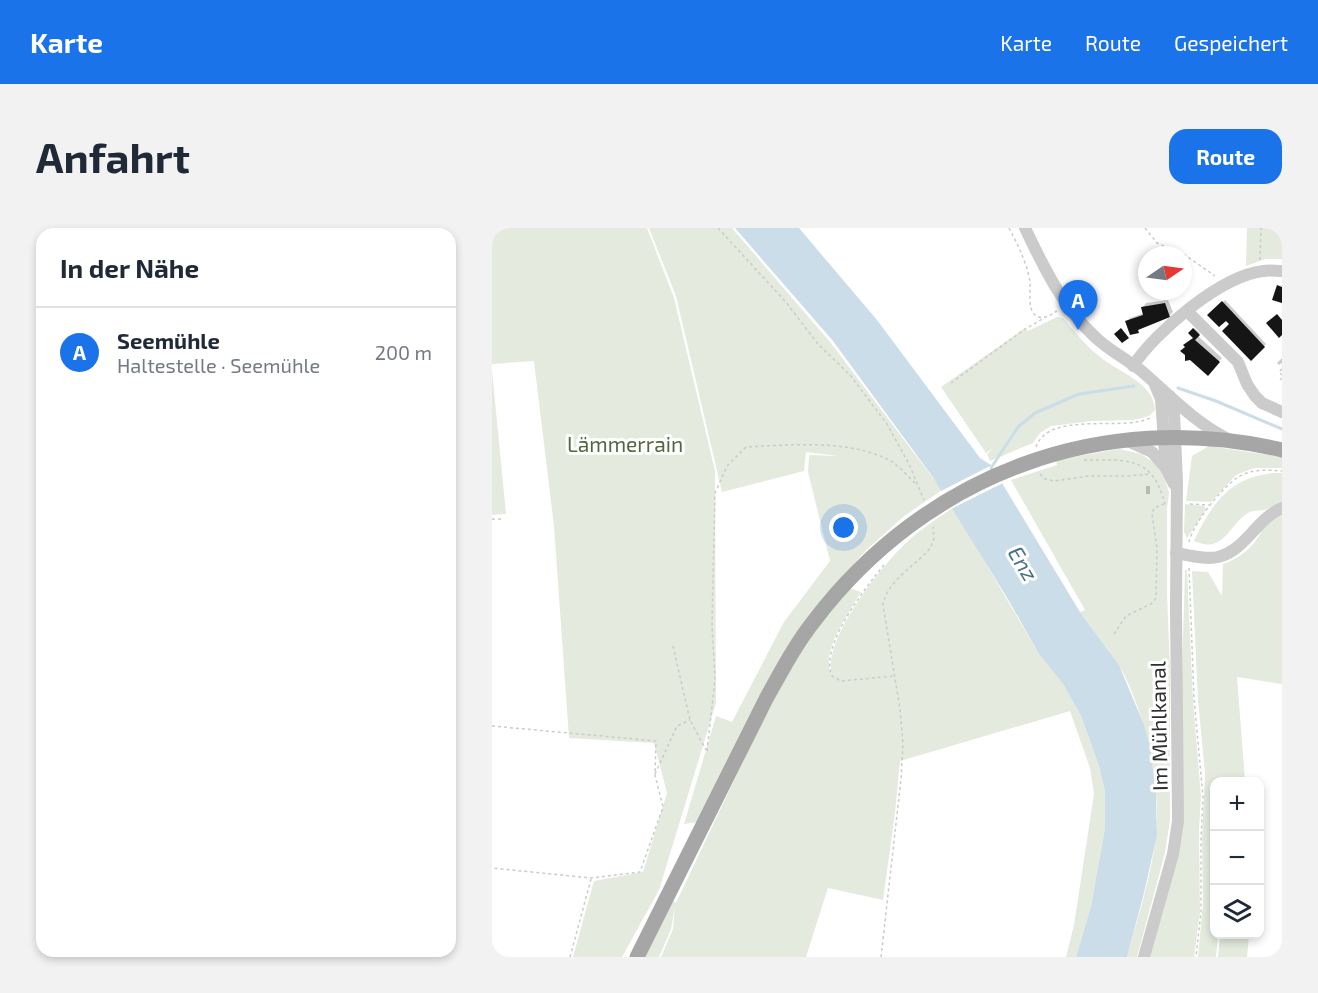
<!DOCTYPE html>
<html lang="de">
<meta charset="utf-8">
<style>
:root{--surface:#fff;--page:#f2f2f3;--text:#1f2937;--muted:#747a83;--line:#e0e1e3;--accent:#1a73e8}
body{margin:0;font-family:"Exo 2",sans-serif;background:var(--page);color:var(--text)}
.controls{position:absolute;right:18px;bottom:18px;display:grid;overflow:hidden;border-radius:12px;box-shadow:0 3px 9px #0003}
.controls button{width:54px;height:54px;display:grid;place-items:center;padding:0;border:0;border-bottom:2px solid var(--line);background:var(--surface);color:var(--text);font:30px sans-serif}
.compass{position:absolute;left:646px;top:18px;width:54px;height:54px;border-radius:50%;background:var(--surface);box-shadow:0 3px 9px #0003;rotate:77deg}
.you{position:absolute;left:352px;top:300px;width:21px;height:21px;margin:-15px;border:4px solid #fff;border-radius:50%;background:#1a73e8;box-shadow:0 0 0 9px #1a73e833}
.badge{display:grid;place-items:center;width:39px;height:39px;border-radius:50%;background:var(--accent);color:#fff;font-size:20px;font-weight:700}
.pin{position:absolute;translate:-50% -50px;filter:drop-shadow(0 2px 3px #0008)}
.pin::after{content:'';position:absolute;top:32px;width:21px;height:18px;background:inherit;clip-path:polygon(0 0,100% 0,50% 100%)}
.list{margin:0;padding:0;list-style:none}
h2{display:flex;justify-content:space-between;align-items:center;height:78px;margin:0;padding:0 24px;font-size:26px}
h2 small{font-size:20px;font-weight:400;color:var(--muted)}
.list li{display:grid;grid-template-columns:39px 1fr auto;gap:18px;align-items:center;box-sizing:border-box;height:90px;padding:0 24px;border-top:2px solid var(--line)}
.list b{display:block;font-size:22px;white-space:nowrap}
.list p{margin:0;font-size:20px;white-space:nowrap;color:var(--muted)}
.list em{font-size:20px;font-style:normal;color:var(--muted)}
.icon{flex:none;width:33px;height:33px;fill:none;stroke:currentColor;stroke-width:2;stroke-linecap:round;stroke-linejoin:round}
.map{position:relative;flex:none;width:790px;height:729px;overflow:hidden;border-radius:18px}
header{display:flex;align-items:center;gap:36px;box-sizing:border-box;height:84px;padding:0 30px;background:var(--accent);color:#fff}
header strong{font-size:28px}
nav{display:flex;gap:33px;margin-inline-start:auto;font-size:21px}
.intro{display:flex;align-items:center;justify-content:space-between;box-sizing:border-box;height:144px;padding:0 36px}
h1{margin:0;font-size:42px}
.button{padding:15px 27px;border-radius:18px;background:var(--accent);color:#fff;font-size:21px;font-weight:700}
main{display:flex;gap:36px;padding:0 36px}
aside{flex:1;background:var(--surface);border-radius:18px;box-shadow:0 3px 9px #0003}
.map>svg:first-child{display:block}
.green{fill:#e4eadd}
.water{fill:#cbdde8}
.pier{fill:#fff}
.shadow{fill:#0003}
.lines{fill:none;stroke-linecap:round;stroke-linejoin:round}
.stream{stroke:#cbdde8;stroke-width:3}
.building{fill:#151515}
.path{stroke:#cbcbcb;stroke-width:1.5;stroke-dasharray:3 3;stroke-linecap:butt}
.minor{stroke:#cbcbcb;stroke-width:12}
.major{stroke:#a6a6a6;stroke-width:15}
.labels{text-anchor:middle;dominant-baseline:central;stroke-width:6;stroke-linejoin:round;paint-order:stroke}
.park-label{font-size:21px;fill:#526640;stroke:#fff}
.street-label{font-size:21px;fill:#2e2e2e;stroke:#fff}
.water-label{font-size:22px;font-style:italic;fill:#446f89;stroke:#fff}
</style>
<header>
<strong>Karte</strong>
<nav><a>Karte</a><a>Route</a><a>Gespeichert</a></nav>
</header>
<div class="intro"><h1>Anfahrt</h1><a class="button">Route</a></div>
<main>
<aside>
<h2>In der Nähe<small></small></h2>
<ul class="list">
<li><span class="badge">A</span><div><b>Seemühle</b><p>Haltestelle · Seemühle</p></div><em>200 m</em></li>
</ul>
</aside>
<div class="map">
<svg width="790" height="729" viewBox="0 0 790 729">
<rect width="100%" height="100%" fill="#fff"/>
<!-- green -->
<g class="green">
<path d="M0,0H155L182,70L223,243L224,475L167,662L130,729H81L102,653L151,644L175,565L162,515L77,510L62,298L42,133L0,136Z"/>
<path d="M157,0H240L338,114L450,262L411,289L372,324L311,395L206,594L192,596L224,488L240,494L292,394L338,333L316,244L317,227L346,228L314,224L312,243L230,264L184,68Z"/>
<path d="M755,0H790V31H773L754,38Z"/>
<path d="M565,89L571,90C582,103 593,117 607,128C625,144 662,154 663,182L657,188L641,192L600,193L559,198L548,205L541,215L498,233L495,226L502,220L494,225L449,159L533,100L536,103Z"/>
<path d="M0,143L14,286L0,287Z"/>
<path d="M717,218L790,229V240H762L744,247L719,274L694,273L700,228Z"/>
<path d="M627,221L649,226L662,235L672,247L677,265L675,281V365L678,444V592L673,625L645,729H635C646,689 659,649 664,608C670,562 651,475 626,436C614,418 600,401 588,384L593,382L519,252L565,237L564,232Z"/>
<path d="M782,245H790V274C784,277 778,280 772,282C768,283 762,282 758,284C737,294 734,327 702,313C720,275 738,249 782,245Z"/>
<path d="M693,276L712,278L714,282L695,310L692,304Z"/>
<path d="M461,280L547,426L571,456L589,488L607,538L613,564V600L599,678L584,729H574L582,697L602,566L598,540L578,483L408,533L403,585L391,672L336,660L314,729H169L181,701L183,679L179,701L167,729H153L181,673L184,675L266,502L304,431L320,405L357,360L369,364C357,384 327,426 340,447C330,412 390,337 416,313C430,300 446,290 461,280Z"/>
<path d="M790,285V456L745,449L753,553L722,554V706L726,707L724,729H706L711,675L710,611L713,545L706,472L700,343L716,344L730,368L731,336C750,330 767,314 773,295Z"/>
<path d="M693,342H695L701,472L709,569L707,602L708,684L702,729H658L685,631Z"/>
<path d="M728,707H757L755,729H726Z"/>
</g>
<!-- water -->
<path class="water" d="M243,0H307L385,92L488,230L499,237L588,384L627,437L652,497L658,519L664,566L665,607L652,665L635,729H584L599,678L613,600V564L607,538L589,488L571,456L547,426L517,373L440,248L341,113Z"/>
<!-- pier -->
<path class="pier" d="M502,236L513,254L459,281L447,264Z"/>
<!-- shadow -->
<g class="shadow">
<path d="M676,72L681,84L678,87L649,99L646,103L635,94L638,90L652,85L651,79L654,75Z"/>
<path d="M733,72L774,116L759,131L739,96L734,91L717,87Z"/>
<path d="M702,100L708,105L706,108L730,130L716,146L699,131L702,109L698,105Z"/>
<path d="M790,130V135L787,137L785,135Z"/>
<rect x="654" y="258" width="4" height="8"/>
</g>
<g class="lines">
<!-- stream -->
<g class="stream">
<path d="M686,160L724,173L790,201"/>
<path d="M499,240L526,199L543,185L587,166L642,158"/>
</g>
</g>
<!-- building -->
<g class="building">
<path d="M785,57L790,59V75L780,72Z"/>
<path d="M730,73L773,119L759,133L730,103L737,96L734,93L727,99L715,87Z"/>
<path d="M673,75L678,89L646,102L647,105L638,107L633,93L651,87L649,79Z"/>
<path d="M785,86L790,92V107L787,110L774,95Z"/>
<path d="M629,100L637,110L630,115L622,106Z"/>
<path d="M701,100L708,107L703,112L728,134L716,148L698,132L693,133V127L688,123L693,119L691,117L701,110L696,105Z"/>
</g>
<g class="lines">
<!-- path -->
<g class="path">
<path d="M226,0L293,73L326,116L358,147L395,196L417,236L432,272"/>
<path d="M517,0C526,17 535,35 538,54C539,64 535,79 543,87C551,93 558,87 565,83"/>
<path d="M653,0L665,15L693,27L723,48"/>
<path d="M768,32L769,0"/>
<path d="M790,141L787,144L790,147"/>
<path d="M788,152L790,150"/>
<path d="M459,155L533,101L552,90"/>
<path d="M544,219C557,182 630,204 658,190"/>
<path d="M592,232C635,232 660,227 673,276"/>
<path d="M548,246L553,251L562,253L597,248H636L658,246"/>
<path d="M698,276L717,277"/>
<path d="M0,291H10"/>
<path d="M697,314C701,295 734,253 752,246C764,241 778,242 790,243"/>
<path d="M392,337C374,359 327,418 340,448L349,453L402,448"/>
<path d="M697,340L702,470L711,569L709,610V684L704,729"/>
<path d="M622,406L634,388L659,376L664,370L665,320L660,286L662,280L672,276"/>
<path d="M181,418L198,492L214,522"/>
<path d="M0,498L164,513L163,547L171,579L148,644L99,650L0,640"/>
<path d="M215,523L223,452L220,397L223,265L235,238L254,219C298,217 356,211 397,232C407,237 416,249 425,257"/>
<path d="M163,546L185,498L198,492"/>
<path d="M78,729L99,651"/>
<path d="M389,729L409,551L411,515L408,481L391,377C395,352 424,338 439,319L442,310L441,299"/>
</g>
<!-- minor -->
<g class="minor">
<path d="M533,0C551,38 571,79 602,108C617,123 637,132 653,146C680,170 704,195 736,211"/>
<path d="M695,83L746,134L755,156L763,168L770,175L790,184"/>
<path d="M641,138C664,103 729,48 771,43C777,42 784,43 790,43"/>
<path d="M663,157L669,171L674,240L682,256"/>
<path d="M636,213L660,224L674,240"/>
<path d="M684,325C696,327 714,332 726,329C754,322 764,291 790,280"/>
<path d="M652,729L681,626L686,593L684,380L685,254L682,185L678,168"/>
</g>
<!-- major -->
<path class="major" d="M145,729L274,471C289,444 303,417 322,393C434,246 610,180 790,222"/>
</g>
<g class="labels">
<!-- park labels -->
<g class="park-label">
<text x="133" y="215">Lämmerrain</text>
</g>
<!-- street labels -->
<g class="street-label">
<text transform="translate(666 498) rotate(-91)">Im Mühlkanal</text>
</g>
<!-- water labels -->
<g class="water-label">
<text transform="translate(532 335) rotate(59)">Enz</text>
</g>
</g>
</svg>
<div class="controls">
<button>+</button>
<button>−</button>
<button><svg class="icon" aria-label="layers" viewBox="0 0 24 24"><path d="M12 4l9 5-9 5-9-5zM3 14l9 5 9-5"/></svg></button>
</div>
<svg class="compass" viewBox="-18 -18 36 36"><path d="M0-13l5 13h-10z" fill="#e53935"/><path d="M0 13l5-13h-10z" fill="#747a83"/></svg>
<div class="you"></div>
<div class="pin badge" style="left:586px;top:102px">A</div>
</div>
</main>
